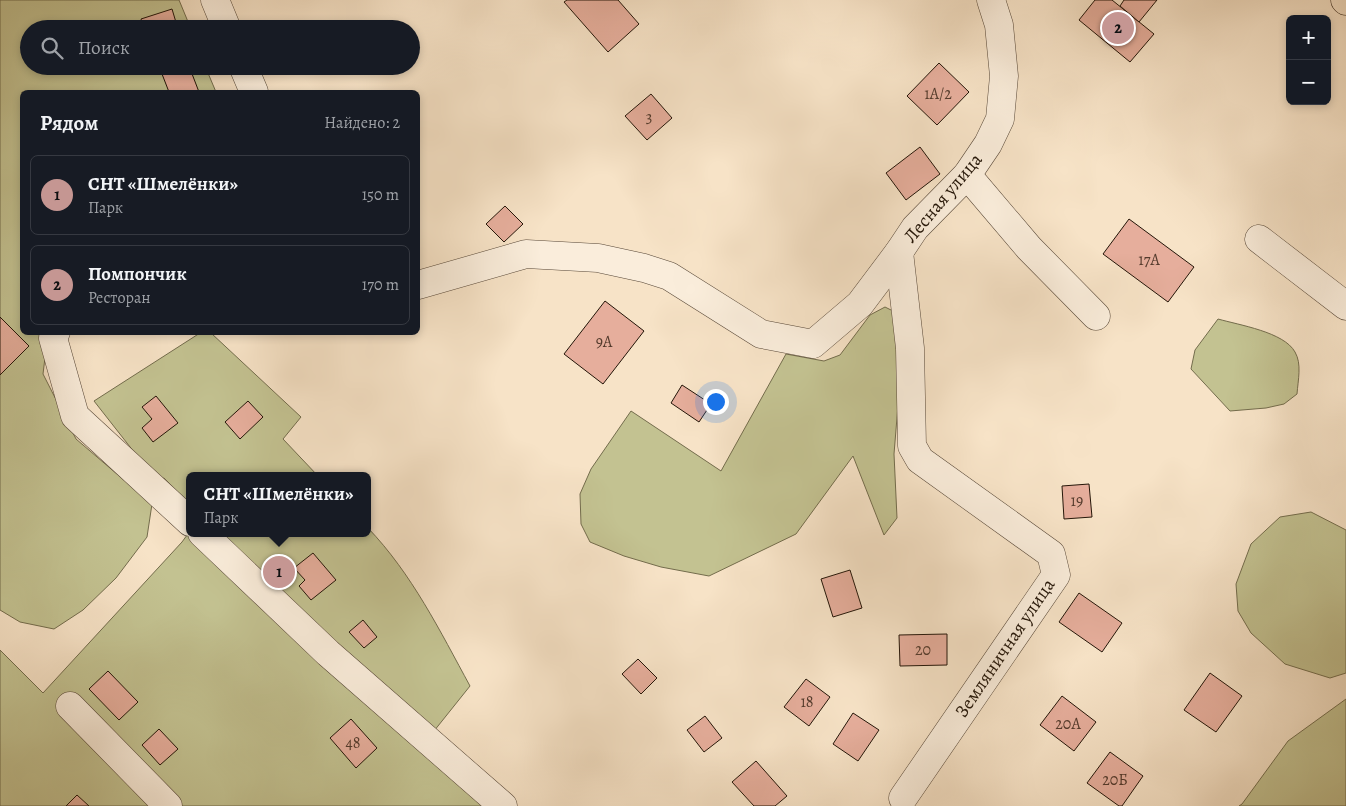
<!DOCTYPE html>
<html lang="ru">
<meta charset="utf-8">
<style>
:root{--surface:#171b24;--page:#242831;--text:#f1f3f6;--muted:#9ea1a6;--line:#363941;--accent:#c59692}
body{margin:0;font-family:Alegreya,serif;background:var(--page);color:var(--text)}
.controls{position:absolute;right:15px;top:15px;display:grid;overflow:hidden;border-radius:8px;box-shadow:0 2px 8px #0003}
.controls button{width:45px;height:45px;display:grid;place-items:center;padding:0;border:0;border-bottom:1px solid var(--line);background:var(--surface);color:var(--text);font:25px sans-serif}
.you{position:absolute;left:715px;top:401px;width:18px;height:18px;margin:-12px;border:4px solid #fff;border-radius:50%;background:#1a73e8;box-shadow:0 0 0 8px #1a73e833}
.badge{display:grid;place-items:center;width:32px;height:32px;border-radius:50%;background:var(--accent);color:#111;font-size:16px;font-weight:700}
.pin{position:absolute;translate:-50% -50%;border:2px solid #fff;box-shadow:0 1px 5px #0006}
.popup{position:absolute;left:186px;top:472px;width:185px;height:65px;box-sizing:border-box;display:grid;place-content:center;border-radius:8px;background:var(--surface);filter:drop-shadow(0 1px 4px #0005);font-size:16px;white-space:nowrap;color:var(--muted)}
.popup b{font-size:19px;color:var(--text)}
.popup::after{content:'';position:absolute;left:50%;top:100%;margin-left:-10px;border:10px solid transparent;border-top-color:var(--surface)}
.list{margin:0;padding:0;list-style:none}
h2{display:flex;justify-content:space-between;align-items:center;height:65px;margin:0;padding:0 20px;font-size:21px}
h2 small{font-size:16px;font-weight:400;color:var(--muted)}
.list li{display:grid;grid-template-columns:32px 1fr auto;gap:15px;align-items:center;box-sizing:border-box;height:80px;margin:0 10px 10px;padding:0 10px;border:1px solid var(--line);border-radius:8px}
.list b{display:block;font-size:19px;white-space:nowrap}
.list p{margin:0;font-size:16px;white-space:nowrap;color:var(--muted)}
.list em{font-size:16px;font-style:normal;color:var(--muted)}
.icon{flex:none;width:28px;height:28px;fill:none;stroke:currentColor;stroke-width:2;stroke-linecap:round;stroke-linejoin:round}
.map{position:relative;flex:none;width:1346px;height:806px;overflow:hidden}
.search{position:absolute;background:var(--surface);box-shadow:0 2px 8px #0003;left:20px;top:20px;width:400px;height:55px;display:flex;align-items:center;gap:12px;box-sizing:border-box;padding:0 18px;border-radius:28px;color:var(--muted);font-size:19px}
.panel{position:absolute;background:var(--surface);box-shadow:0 2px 8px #0003;left:20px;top:90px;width:400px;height:245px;border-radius:8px}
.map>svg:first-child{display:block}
.green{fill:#c3c291;stroke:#736c4c}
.building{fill:#e6ae9c;stroke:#231508}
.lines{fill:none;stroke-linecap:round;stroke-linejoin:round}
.minor-casing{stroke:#584838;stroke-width:29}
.major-casing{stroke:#231508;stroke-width:29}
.minor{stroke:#faeddb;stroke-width:28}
.major{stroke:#f7e3c7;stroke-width:28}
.labels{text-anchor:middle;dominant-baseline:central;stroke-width:4.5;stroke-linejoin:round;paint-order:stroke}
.number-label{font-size:16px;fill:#543b2d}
.street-label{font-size:19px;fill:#231508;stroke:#faeddb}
</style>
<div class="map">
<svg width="1346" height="806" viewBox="0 0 1346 806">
<rect width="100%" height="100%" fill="#f7e3c7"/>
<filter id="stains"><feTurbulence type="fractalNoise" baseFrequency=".004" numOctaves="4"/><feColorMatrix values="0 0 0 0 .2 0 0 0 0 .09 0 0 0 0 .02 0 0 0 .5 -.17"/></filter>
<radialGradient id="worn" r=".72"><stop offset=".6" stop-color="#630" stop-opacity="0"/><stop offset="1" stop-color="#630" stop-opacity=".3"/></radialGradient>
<!-- green -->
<g class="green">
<path d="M0,0H179L191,29H29V66H205L216,92H22V332L48,333L43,374L76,439L152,504L147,537L116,578L83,610L54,629L20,622L0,610Z"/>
<path d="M885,307L895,312L899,393L894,454L897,518L884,535L853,456L796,534L709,576L661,567L624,556L590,542L581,524L580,494L591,469L631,411L721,471L786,354L824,361L840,355L870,315Z"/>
<path d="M1218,319C1239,325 1284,332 1295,352C1302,364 1298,380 1297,394L1284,404L1266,408L1230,411L1191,369L1195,350Z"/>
<path d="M200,333H211L301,417L283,439L318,476H190V505L164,478L156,480L94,401Z"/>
<path d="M1311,512L1346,530V673L1330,678L1285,664L1251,633L1238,611L1236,584L1251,544L1280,517Z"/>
<path d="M368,528C412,574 440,631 470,686L434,731L503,806H0V650L43,693L182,542L190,531V533H368Z"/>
<path d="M1346,699V806H1239L1242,804L1288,741Z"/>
</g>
<!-- building -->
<g class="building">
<path d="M567,0H618L639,24L608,52L564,2Z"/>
<path d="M1095,0H1112L1154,34L1130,62L1079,20Z"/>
<path d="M1124,0H1157L1139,22L1120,6Z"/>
<path d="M172,9L178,29H144L141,19Z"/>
<path d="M939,63L969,92L937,125L907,96Z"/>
<path d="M183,66H189L199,92H169L162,74Z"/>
<path d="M651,94L672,118L647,140L625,116Z"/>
<path d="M920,147L940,174L906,200L886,173Z"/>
<path d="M505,206L523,224L504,242L486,224Z"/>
<path d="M1129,219L1194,267L1168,302L1103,254Z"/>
<path d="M605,301L644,331L603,384L564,354Z"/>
<path d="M0,317L29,346L0,375Z"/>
<path d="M682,385L711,404L699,422L671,403Z"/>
<path d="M156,396L178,423L153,442L142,428L152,419L142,407Z"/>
<path d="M248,401L263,417L240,439L225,422Z"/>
<path d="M1089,484L1092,517L1064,519L1062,486Z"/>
<path d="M313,553L336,580L311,600L299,586L305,580L294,568Z"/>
<path d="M850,570L862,608L833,617L821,579Z"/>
<path d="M1079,593L1122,623L1102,652L1059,622Z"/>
<path d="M363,620L377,637L364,648L349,632Z"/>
<path d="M947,634V665L900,666L899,635Z"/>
<path d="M638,659L657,678L641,694L622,674Z"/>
<path d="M108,671L138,702L119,720L89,689Z"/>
<path d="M1210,673L1242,696L1216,732L1184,710Z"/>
<path d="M806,679L830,697L809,726L784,707Z"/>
<path d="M1062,696L1096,722L1074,751L1040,725Z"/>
<path d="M853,713L879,730L858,761L833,744Z"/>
<path d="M705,716L722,738L704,752L687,730Z"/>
<path d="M351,719L377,748L356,768L330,738Z"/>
<path d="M159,729L178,749L160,765L142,745Z"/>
<path d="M1110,752L1143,776L1122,806H1119L1087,783Z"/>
<path d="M756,761L787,796L775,806H754L732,782Z"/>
<path d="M77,795L89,806H66Z"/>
</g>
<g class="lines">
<!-- minor casing -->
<g class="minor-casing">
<g id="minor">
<path d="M215,0L227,29"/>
<path d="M243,66L254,92"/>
<path d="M967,175L1029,248L1096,316"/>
<path d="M1259,239L1346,306"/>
<path d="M899,252L910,348L912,446L920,460L1051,554L1056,575L903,798"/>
<path d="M418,285L526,254L598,258L644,268L669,276L761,334L813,344L860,304L899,252L915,228L967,175L988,144L1000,119L1004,76L999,25L991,0"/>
<path d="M56,332L53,338L75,416L190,522"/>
<path d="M202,533L328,653L503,806"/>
<path d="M70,706L168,806"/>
</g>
</g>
<!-- major casing -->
<g class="major-casing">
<path id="major" d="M1345,0L1346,1"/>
</g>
<!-- minor -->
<use href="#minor" class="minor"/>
<!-- major -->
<use href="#major" class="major"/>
</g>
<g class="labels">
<!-- number labels -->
<g class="number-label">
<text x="938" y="94">1А/2</text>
<text x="649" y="117">3</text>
<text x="1149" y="260">17А</text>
<text x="604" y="342">9А</text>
<text x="1077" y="501">19</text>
<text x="923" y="650">20</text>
<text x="807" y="702">18</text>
<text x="1068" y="724">20А</text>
<text x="353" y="743">48</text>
<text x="1115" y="780">20Б</text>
</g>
<!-- street labels -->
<g class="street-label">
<text transform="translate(943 198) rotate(-50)">Лесная улица</text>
<text transform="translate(1005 648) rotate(-56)">Земляничная улица</text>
</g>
</g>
<rect width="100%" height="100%" filter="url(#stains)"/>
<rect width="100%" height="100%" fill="url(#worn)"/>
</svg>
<div class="controls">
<button>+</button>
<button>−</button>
</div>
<div class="you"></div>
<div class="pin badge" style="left:279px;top:572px">1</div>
<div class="popup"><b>СНТ «Шмелёнки»</b>Парк</div>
<div class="pin badge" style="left:1118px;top:28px">2</div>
<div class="search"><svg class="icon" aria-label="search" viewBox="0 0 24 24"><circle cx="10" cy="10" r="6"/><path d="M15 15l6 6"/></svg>Поиск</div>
<section class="panel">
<h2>Рядом<small>Найдено: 2</small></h2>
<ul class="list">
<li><span class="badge">1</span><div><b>СНТ «Шмелёнки»</b><p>Парк</p></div><em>150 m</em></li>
<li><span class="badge">2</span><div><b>Помпончик</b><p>Ресторан</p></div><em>170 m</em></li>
</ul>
</section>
</div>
